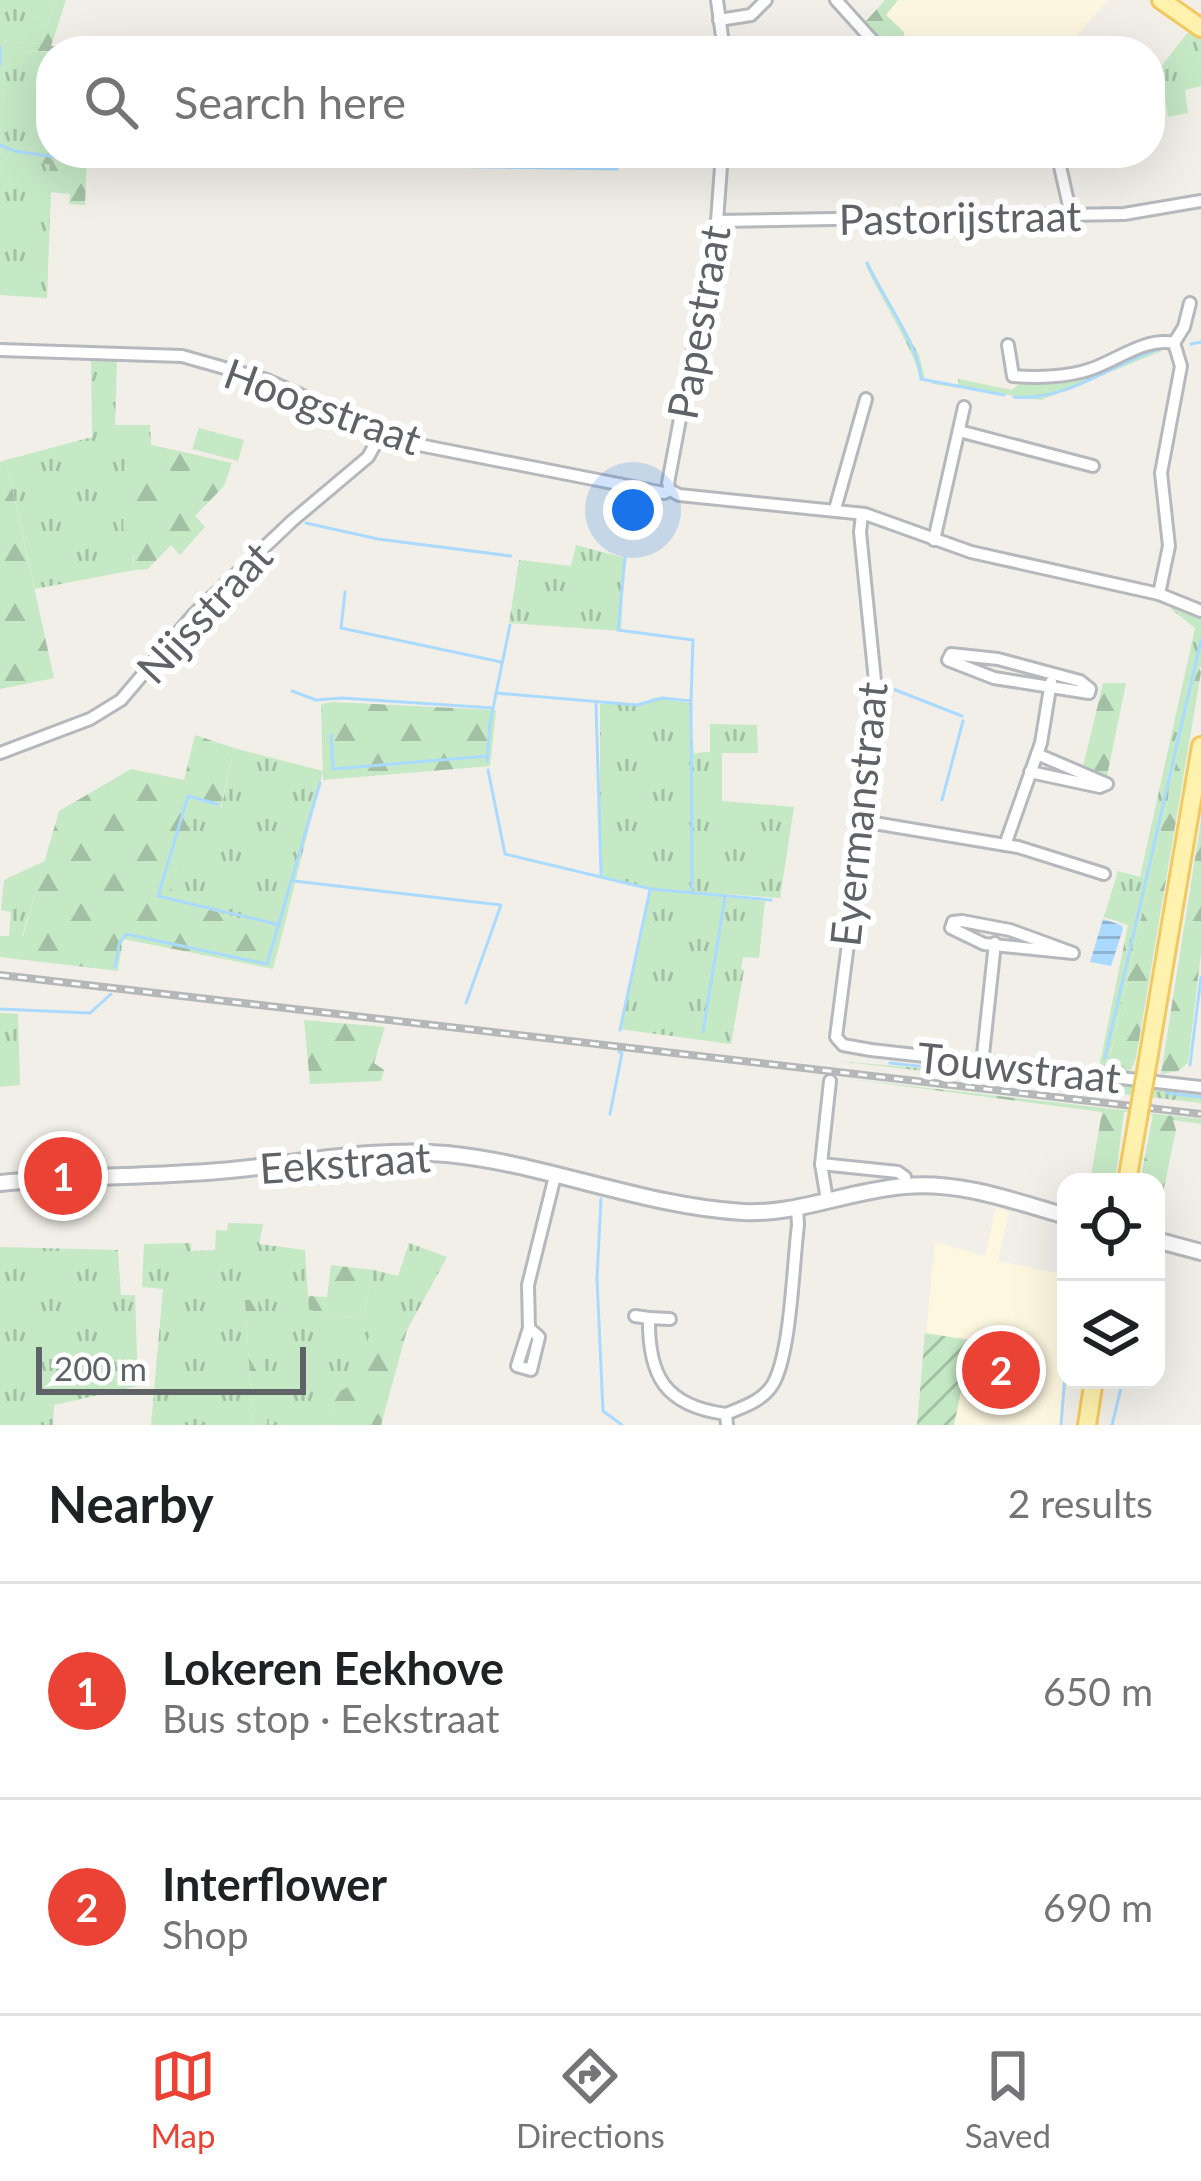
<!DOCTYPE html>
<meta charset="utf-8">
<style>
:root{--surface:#fff;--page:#f2f2f2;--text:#202124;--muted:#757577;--line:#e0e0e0;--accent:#ea4335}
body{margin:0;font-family:Lato,sans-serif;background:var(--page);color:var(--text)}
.controls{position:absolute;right:36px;bottom:36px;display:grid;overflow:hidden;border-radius:24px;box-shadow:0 12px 48px #0002}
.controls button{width:108px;height:108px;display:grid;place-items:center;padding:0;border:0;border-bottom:3px solid var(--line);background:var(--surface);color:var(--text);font:60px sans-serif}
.scale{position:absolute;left:36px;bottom:30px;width:270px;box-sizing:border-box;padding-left:12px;border:6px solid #5f6368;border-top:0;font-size:33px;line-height:42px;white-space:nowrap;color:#5f6368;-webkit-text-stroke:9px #fff;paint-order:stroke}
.you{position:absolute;left:633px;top:510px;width:42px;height:42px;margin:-30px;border:9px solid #fff;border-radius:50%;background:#1a73e8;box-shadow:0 0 0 18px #1a73e833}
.badge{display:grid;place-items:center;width:78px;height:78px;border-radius:50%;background:var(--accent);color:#fff;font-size:39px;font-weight:700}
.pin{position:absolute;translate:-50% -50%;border:6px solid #fff;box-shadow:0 3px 12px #0006}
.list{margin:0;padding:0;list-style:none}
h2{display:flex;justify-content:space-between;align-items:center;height:156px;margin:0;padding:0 48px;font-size:51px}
h2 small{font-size:39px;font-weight:400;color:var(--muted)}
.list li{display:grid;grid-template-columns:78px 1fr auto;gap:36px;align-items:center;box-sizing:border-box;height:216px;padding:0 48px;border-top:3px solid var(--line)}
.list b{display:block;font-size:45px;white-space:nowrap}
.list p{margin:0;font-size:39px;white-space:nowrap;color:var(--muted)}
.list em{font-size:39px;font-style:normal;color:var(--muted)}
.icon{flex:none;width:66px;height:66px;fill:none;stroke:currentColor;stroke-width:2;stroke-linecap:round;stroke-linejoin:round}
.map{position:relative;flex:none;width:1201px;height:1425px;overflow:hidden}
.search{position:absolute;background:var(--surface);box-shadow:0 12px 48px #0002;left:36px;right:36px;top:36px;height:132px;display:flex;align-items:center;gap:30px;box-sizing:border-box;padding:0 42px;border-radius:48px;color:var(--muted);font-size:45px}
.sheet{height:588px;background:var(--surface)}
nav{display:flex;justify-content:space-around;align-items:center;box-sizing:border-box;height:168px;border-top:3px solid var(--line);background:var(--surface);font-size:33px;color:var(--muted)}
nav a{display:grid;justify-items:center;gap:6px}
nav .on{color:var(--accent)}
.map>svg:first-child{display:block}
.commercial{fill:#fef7e0}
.grass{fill:url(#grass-tufts)}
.forest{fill:url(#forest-firs)}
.garden{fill:url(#garden-furrows)}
.pitch{fill:#c5e8c5}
.water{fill:url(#water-rules)}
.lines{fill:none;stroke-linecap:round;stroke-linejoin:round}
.stream{stroke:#aadaff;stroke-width:3}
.minor-casing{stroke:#b5b8bc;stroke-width:16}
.tertiary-casing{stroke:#b5b8bc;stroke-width:20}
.primary-casing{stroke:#f2c960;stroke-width:22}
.minor{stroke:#fff;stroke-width:10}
.tertiary{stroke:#fff;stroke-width:14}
.primary{stroke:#fff2af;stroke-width:16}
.rail-casing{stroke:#b6b7b8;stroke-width:8}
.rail{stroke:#fff;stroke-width:3;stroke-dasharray:9;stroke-linecap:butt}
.primary-bridge-casing{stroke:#f2c960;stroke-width:22;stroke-linecap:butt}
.primary-bridge{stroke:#fff2af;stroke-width:16}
.labels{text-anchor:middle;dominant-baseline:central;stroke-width:12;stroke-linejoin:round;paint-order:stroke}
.street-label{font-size:42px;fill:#5f6368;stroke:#fff}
</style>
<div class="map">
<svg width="1201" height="1425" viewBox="0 0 1201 1425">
<defs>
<pattern id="grass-tufts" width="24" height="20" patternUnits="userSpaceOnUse" patternTransform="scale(3)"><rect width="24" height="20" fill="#c5e8c5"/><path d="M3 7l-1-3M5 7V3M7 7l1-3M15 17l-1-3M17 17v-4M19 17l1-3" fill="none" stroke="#a3c0a4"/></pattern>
<pattern id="forest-firs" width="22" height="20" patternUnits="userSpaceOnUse" patternTransform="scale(3)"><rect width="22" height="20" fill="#c5e8c5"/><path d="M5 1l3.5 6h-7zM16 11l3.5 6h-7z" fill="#a3c0a4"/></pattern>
<pattern id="garden-furrows" width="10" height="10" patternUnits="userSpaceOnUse" patternTransform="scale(3)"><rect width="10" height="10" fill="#c5e8c5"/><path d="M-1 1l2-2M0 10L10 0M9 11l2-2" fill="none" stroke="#a3c0a4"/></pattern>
<pattern id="water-rules" width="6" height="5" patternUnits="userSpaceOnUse" patternTransform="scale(3)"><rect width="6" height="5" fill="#aadaff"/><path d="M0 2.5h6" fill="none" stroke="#8eb4d2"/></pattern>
</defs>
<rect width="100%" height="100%" fill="#f1efe8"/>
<!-- commercial -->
<g class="commercial">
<path d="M885,0H1108L1063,51H892L865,22Z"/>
<path d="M996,1208L1009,1212L998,1261L1057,1273L1066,1245V1353L1060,1425H917L935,1242L985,1256Z"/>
</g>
<!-- grass -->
<g class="grass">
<path d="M0,0H55L41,44L0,40Z"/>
<path d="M1189,31L1201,39V86L1185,90L1188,113L1168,117L1160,68Z"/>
<path d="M6,52H51V153H76V156L14,152L15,159L52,165L47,298L0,295V157Z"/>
<path d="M868,262L919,355L925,379L958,386V379L1012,390L1020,383L1090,373L1154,347L1160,345L1162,351L1041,400L933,384L919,377C918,355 876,291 865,263Z"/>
<path d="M91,360L117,361L115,425H150L151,445L125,440L134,570L35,589L6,460L92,437Z"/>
<path d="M576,545L625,558L621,631L509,623L519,560L571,566Z"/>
<path d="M1174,606L1201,615V667L1198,666L1110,1056L1131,1072L1099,1068L1128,925L1104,917L1118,871L1140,877L1195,628L1171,609Z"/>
<path d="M653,698L690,703L694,753L710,752V724L757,725L758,753H722V801L794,807L780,898L725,894L726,897L765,901L759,958L743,957L741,969L744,970L731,1044L619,1029L650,889L600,877V704H644Z"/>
<path d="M234,748L323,771L283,931L169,898L195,802L221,809Z"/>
<path d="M45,861L22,936H9L11,912L1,910L4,880Z"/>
<path d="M0,1013L18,1014L20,1085L0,1087Z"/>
<path d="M837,1061L1201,1092V1103Z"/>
<path d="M228,1223L263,1224L259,1244L305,1250L309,1310L362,1320L373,1270L398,1276L409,1243L447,1257L407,1330L373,1323L356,1384L336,1393L329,1425H267L257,1300L245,1301L253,1425H151L163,1289L142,1287L144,1244L191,1243V1251L215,1250L216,1230L227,1231Z"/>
<path d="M0,1247L118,1250L121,1295H135L138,1386L54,1405L53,1425H0Z"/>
</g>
<!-- forest -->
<g class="forest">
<path d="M55,0H66L51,46L92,47V51L6,52L0,156V40L41,44Z"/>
<path d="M885,0H898L886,15L904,32L905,51H892L865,22Z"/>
<path d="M14,151L87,153L85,205L69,204L70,194L50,192L52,165L14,159Z"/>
<path d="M125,439L232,463L224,486L195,516L205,527L180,555L171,545L148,569L134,570V556L123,538Z"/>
<path d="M6,460L54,678L0,689V462Z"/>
<path d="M1198,665L1201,672L1136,1058L1131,1070H1128L1110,1057Z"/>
<path d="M1103,683H1126L1107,776L1083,767Z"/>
<path d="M333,702L496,710L490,766L323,780L321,704Z"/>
<path d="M195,735L234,748L220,810L195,803L169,898L283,931L273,969L123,939L118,971L0,957V936H23L59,811L131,769L184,780Z"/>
<path d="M1201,820V953L1188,1063L1178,1071L1161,1074Z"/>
<path d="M304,1020L385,1027L374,1063L384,1070L381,1081L310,1084Z"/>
<path d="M841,1078L1201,1119V1124L1173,1120L1176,1130L1156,1226V1182H1140L1153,1115L1124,1112L1115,1182H1090L1102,1112Z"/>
<path d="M331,1265L373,1270L362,1320L309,1310L308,1296L327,1297Z"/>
<path d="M245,1300H258L267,1425H253Z"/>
<path d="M373,1322L407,1330L381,1425H329L336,1393L356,1383Z"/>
</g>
<!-- garden -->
<path class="garden" d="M925,1333L970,1340L966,1341L962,1357L968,1359L954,1425H917Z"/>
<!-- pitch -->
<path class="pitch" d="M199,428L244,440L238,461L192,449Z"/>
<!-- water -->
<path class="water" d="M1103,919L1121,925L1123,929L1111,966L1090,962Z"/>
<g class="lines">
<!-- stream -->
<g class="stream">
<path d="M0,47V64"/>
<path d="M0,145L14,151L77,160L617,169"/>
<path d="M867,263C882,297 919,344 921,379L1004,395"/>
<path d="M1191,344L1201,342"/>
<path d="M1014,397C1067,402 1112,363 1162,348"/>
<path d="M306,523L378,539L511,556"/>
<path d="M345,592L341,628L501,662"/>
<path d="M893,689L962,716"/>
<path d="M292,691L316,700L342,698L493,708"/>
<path d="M496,693L637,705L662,698L691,701L693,640L618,630L625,558"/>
<path d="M691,703L692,891"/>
<path d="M596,704L601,874"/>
<path d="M331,735L333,769L488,756"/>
<path d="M487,761L490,723L510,625"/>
<path d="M488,770L505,854L651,889L771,900"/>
<path d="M942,800L963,721"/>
<path d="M217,804L188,796L158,896L280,925"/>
<path d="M294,881L501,905L466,1003"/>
<path d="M115,967L119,944L126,934L267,964L320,783"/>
<path d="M0,1009L90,1013L111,994"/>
<path d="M620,1030L650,890"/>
<path d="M703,1032L725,897"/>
<path d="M1105,1058L1201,640"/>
<path d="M890,1063L1118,1088"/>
<path d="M1190,1065L1201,977"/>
<path d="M1167,1093L1201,1097"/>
<path d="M610,1114L622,1053L619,1052"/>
<path d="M601,1199L597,1279L603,1411L622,1425"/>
<path d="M1061,1425L1066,1363"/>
<path d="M1112,1425L1123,1380"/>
</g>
<!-- minor casing -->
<g class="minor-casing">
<g id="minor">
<path d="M717,0L724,51"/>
<path d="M836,0L882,51"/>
<path d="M719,20L751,15L766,0"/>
<path d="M1057,153L1071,215"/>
<path d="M717,221L1124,214L1201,201"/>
<path d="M1174,343L1184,327L1190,303"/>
<path d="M1008,345L1013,376C1037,378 1069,377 1091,369C1118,360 1145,337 1174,343L1181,366L1161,473L1169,546L1159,594"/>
<path d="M0,350L182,356L267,380L409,443L664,493L670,490L679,495L865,514L971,552L1159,594L1201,611"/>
<path d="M959,431L1093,466"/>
<path d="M670,490L668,483L717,221L722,153"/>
<path d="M835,509L866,399"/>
<path d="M862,514L860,532L878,711L836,1037L843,1045L871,1050L1201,1087"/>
<path d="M934,540L964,407"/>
<path d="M951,654L998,659L1080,681L1090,689L1089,693L994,678L948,660Z"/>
<path d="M0,753L90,719L121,700L194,614L292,521L368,457L382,432"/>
<path d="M1030,772L1100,787L1107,784L1037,754"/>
<path d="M862,821L1018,847L1104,874"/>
<path d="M1005,845L1041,743L1051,682"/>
<path d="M962,921L1010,930L1073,953L984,944L951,928L953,922Z"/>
<path d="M982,1064L995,943"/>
<path d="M821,1164L898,1172L905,1177L906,1185"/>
<path d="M827,1200L821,1164L830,1081"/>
<path d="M635,1316L649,1318C648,1376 665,1406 726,1414"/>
<path d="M649,1318L670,1319"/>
<path d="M529,1328L539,1337L531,1370L517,1366L529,1328L528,1285L555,1176"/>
<path d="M727,1425L726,1414C743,1407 763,1401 773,1384C791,1353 793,1264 798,1225L797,1206"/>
</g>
</g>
<!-- tertiary casing -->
<g class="tertiary-casing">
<g id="tertiary">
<path d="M0,1183C73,1176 146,1177 219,1171C294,1165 372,1147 447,1154C547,1164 642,1206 743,1212C797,1215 851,1190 905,1186C960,1181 1014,1201 1066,1216"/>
<path d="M1156,1240L1201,1252"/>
</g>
</g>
<!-- primary casing -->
<g class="primary-casing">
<g id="primary">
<path d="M1161,0L1201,28"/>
<path d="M1148,1060L1201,746"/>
<path d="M1127,1182L1137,1124"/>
<path d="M1087,1425L1094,1380"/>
</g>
</g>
<!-- minor -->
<use href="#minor" class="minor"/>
<!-- tertiary -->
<use href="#tertiary" class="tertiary"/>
<!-- primary -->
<use href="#primary" class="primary"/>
<!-- rail casing -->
<g class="rail-casing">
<path id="rail" d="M0,975L1201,1114"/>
</g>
<!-- rail -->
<use href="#rail" class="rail"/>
<!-- primary-bridge casing -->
<g class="primary-bridge-casing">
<path id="primary-bridge" d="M1137,1124L1148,1060"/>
</g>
<!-- primary-bridge -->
<use href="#primary-bridge" class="primary-bridge"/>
</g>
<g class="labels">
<!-- street labels -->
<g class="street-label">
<text transform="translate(960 217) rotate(-1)">Pastorijstraat</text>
<text transform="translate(698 322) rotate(-80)">Papestraat</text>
<text transform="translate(323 406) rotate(20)">Hoogstraat</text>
<text transform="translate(204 612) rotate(-47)">Nijsstraat</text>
<text transform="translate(858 814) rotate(-84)">Eyermanstraat</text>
<text transform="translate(1019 1067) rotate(6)">Touwstraat</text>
<text transform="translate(345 1162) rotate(-4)">Eekstraat</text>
</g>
</g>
</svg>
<div class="controls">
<button><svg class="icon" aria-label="locate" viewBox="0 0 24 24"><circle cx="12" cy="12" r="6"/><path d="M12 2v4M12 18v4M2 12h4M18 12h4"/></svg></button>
<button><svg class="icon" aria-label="layers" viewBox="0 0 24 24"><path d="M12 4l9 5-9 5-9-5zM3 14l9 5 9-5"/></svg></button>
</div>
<div class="scale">200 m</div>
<div class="you"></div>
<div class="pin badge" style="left:63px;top:1176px">1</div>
<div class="pin badge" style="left:1001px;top:1370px">2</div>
<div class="search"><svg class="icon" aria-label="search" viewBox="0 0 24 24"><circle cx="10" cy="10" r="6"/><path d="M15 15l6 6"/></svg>Search here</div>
</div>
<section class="sheet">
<h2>Nearby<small>2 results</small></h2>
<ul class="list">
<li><span class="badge">1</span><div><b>Lokeren Eekhove</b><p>Bus stop · Eekstraat</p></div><em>650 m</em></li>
<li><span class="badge">2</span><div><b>Interflower</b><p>Shop</p></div><em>690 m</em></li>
</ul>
</section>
<nav>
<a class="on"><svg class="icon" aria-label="map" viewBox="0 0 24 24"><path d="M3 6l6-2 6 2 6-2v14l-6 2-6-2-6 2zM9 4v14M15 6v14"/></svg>Map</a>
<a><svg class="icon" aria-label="directions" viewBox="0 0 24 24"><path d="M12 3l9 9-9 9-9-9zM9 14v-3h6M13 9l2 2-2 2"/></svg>Directions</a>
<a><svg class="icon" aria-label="saved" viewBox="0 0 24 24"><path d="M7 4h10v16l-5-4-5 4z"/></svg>Saved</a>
</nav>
